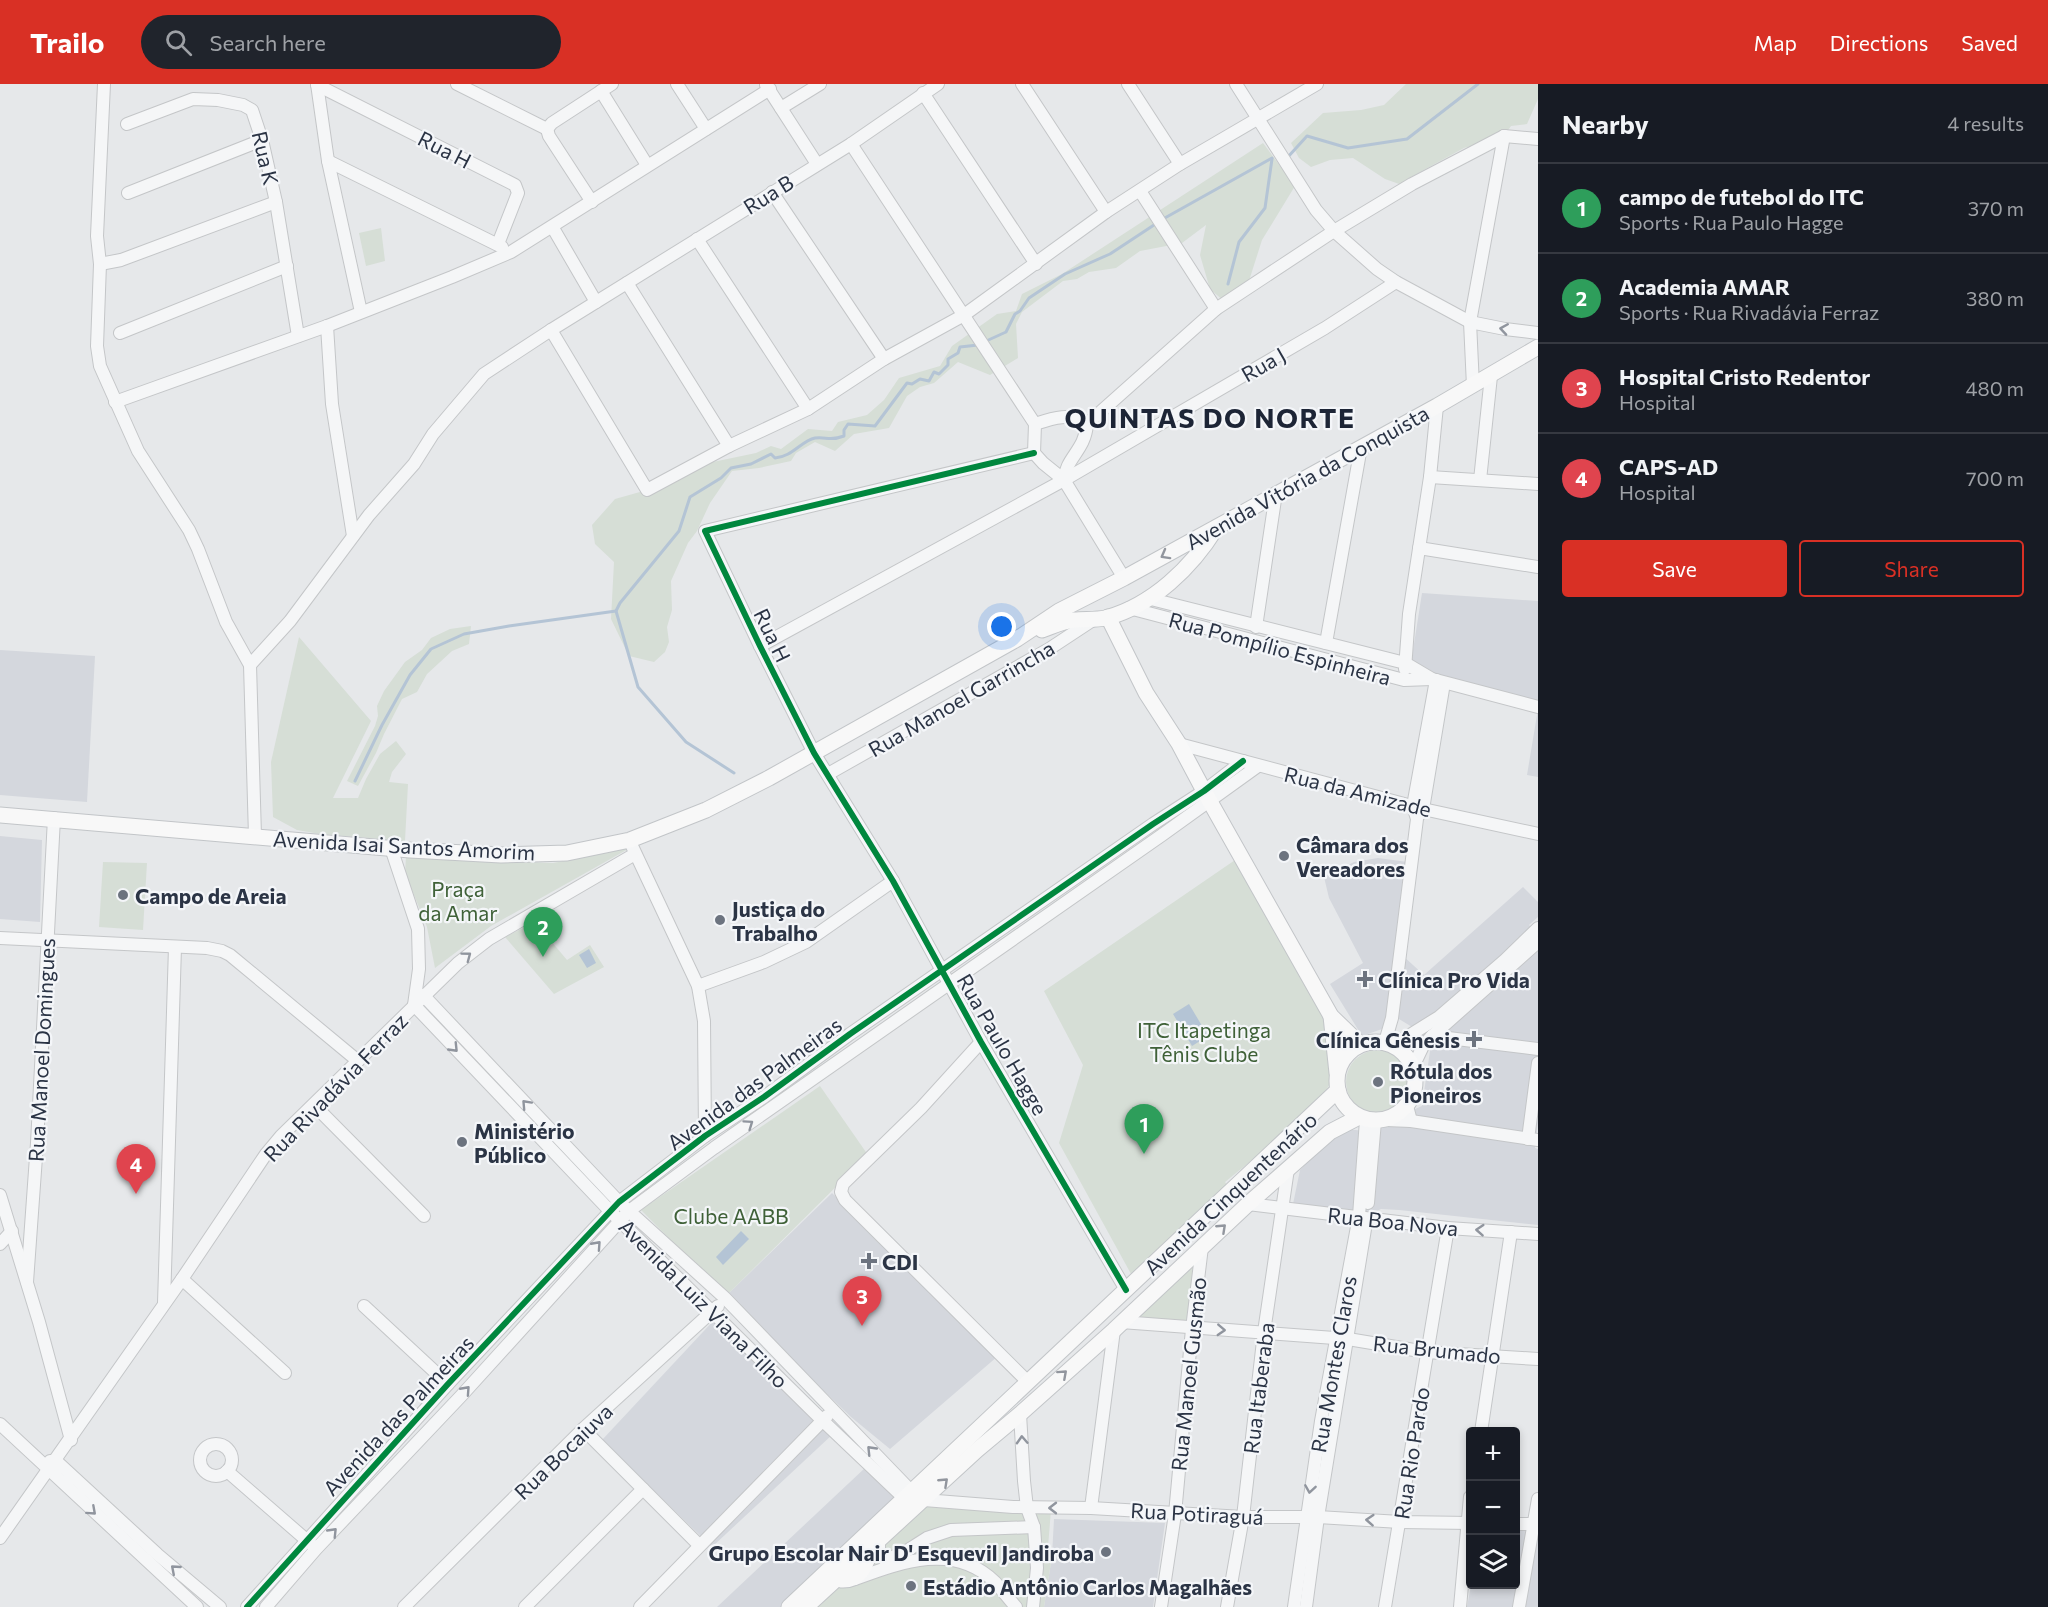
<!DOCTYPE html>
<meta charset="utf-8">
<style>
:root{--surface:#171b24;--page:#20242c;--text:#f1f3f6;--muted:#9ea1a6;--line:#363941;--accent:#d93025}
body{margin:0;font-family:Commissioner,sans-serif;background:var(--page);color:var(--text)}
.controls{position:absolute;right:18px;bottom:18px;display:grid;overflow:hidden;border-radius:6px;box-shadow:0 3px 9px #0003}
.controls button{width:54px;height:54px;display:grid;place-items:center;padding:0;border:0;border-bottom:2px solid var(--line);background:var(--surface);color:var(--text);font:30px sans-serif}
.you{position:absolute;left:1002px;top:543px;width:21px;height:21px;margin:-15px;border:4px solid #fff;border-radius:50%;background:#1a73e8;box-shadow:0 0 0 9px #1a73e833}
.badge{display:grid;place-items:center;width:39px;height:39px;border-radius:50%;background:var(--accent);color:#fff;font-size:20px;font-weight:700}
.pin{position:absolute;translate:-50% -50px;filter:drop-shadow(0 2px 3px #0008)}
.pin::after{content:'';position:absolute;top:32px;width:21px;height:18px;background:inherit;clip-path:polygon(0 0,100% 0,50% 100%)}
.list{margin:0;padding:0;list-style:none}
h2{display:flex;justify-content:space-between;align-items:center;height:78px;margin:0;padding:0 24px;font-size:26px}
h2 small{font-size:20px;font-weight:400;color:var(--muted)}
.list li{display:grid;grid-template-columns:39px 1fr auto;gap:18px;align-items:center;box-sizing:border-box;height:90px;padding:0 24px;border-top:2px solid var(--line)}
.list b{display:block;font-size:22px;white-space:nowrap}
.list p{margin:0;font-size:20px;white-space:nowrap;color:var(--muted)}
.list em{font-size:20px;font-style:normal;color:var(--muted)}
.actions{display:flex;gap:12px;padding:18px 24px}
.actions a{flex:1;padding:14px 0;border:2px solid var(--accent);border-radius:6px;text-align:center;font-size:21px;color:var(--accent)}
.actions .main{background:var(--accent);color:#fff}
.icon{flex:none;width:33px;height:33px;fill:none;stroke:currentColor;stroke-width:2;stroke-linecap:round;stroke-linejoin:round}
.map{position:relative;flex:none;width:1538px;height:1523px;overflow:hidden}
header{display:flex;align-items:center;gap:36px;box-sizing:border-box;height:84px;padding:0 30px;background:var(--accent);color:#fff}
header strong{font-size:28px}
nav{display:flex;gap:33px;margin-inline-start:auto;font-size:21px}
.search{width:420px;height:54px;background:var(--page);display:flex;align-items:center;gap:15px;box-sizing:border-box;padding:0 21px;border-radius:33px;color:var(--muted);font-size:22px}
main{display:flex}
aside{flex:1;background:var(--surface)}
.map>svg:first-child{display:block}
.built{fill:#d4d7dd}
.green{fill:#d6ded6}
.water{fill:#b4c4d5}
.lines{fill:none;stroke-linecap:round;stroke-linejoin:round}
.stream{stroke:#b4c4d5;stroke-width:3}
.minor-casing{stroke:#c4c6c8;stroke-width:14}
.major-casing{stroke:#c2c5c8;stroke-width:17}
.minor{stroke:#f5f6f7;stroke-width:12}
.major{stroke:#f8f8f8;stroke-width:15}
.cycleway-casing{stroke:#f4f6f9;stroke-width:10}
.cycleway{stroke:#00873e;stroke-width:6}
.oneway{stroke:#90959e}
.oneway2{stroke:#92969e}
.poi-dot{fill:#6c737f;stroke:#f4f6f9;stroke-width:2}
.labels{text-anchor:middle;dominant-baseline:central;stroke-width:4.5;stroke-linejoin:round;paint-order:stroke}
.street-label{font-size:21px;fill:#2b3445;stroke:#f4f6f9}
.poi-label{font-size:21px;font-weight:bold;fill:#2b3445;stroke:#f4f6f9;text-anchor:start}
.park-label{font-size:21px;fill:#3f6138;stroke:#f4f6f9}
.district-label{font-size:27px;font-weight:bold;letter-spacing:1.5px;fill:#1d2536;stroke:#f4f6f9}
</style>
<header>
<strong>Trailo</strong>
<div class="search"><svg class="icon" aria-label="search" viewBox="0 0 24 24"><circle cx="10" cy="10" r="6"/><path d="M15 15l6 6"/></svg>Search here</div>
<nav><a>Map</a><a>Directions</a><a>Saved</a></nav>
</header>
<main>
<div class="map">
<svg width="1538" height="1523" viewBox="0 0 1538 1523">
<rect width="100%" height="100%" fill="#e6e8ea"/>
<!-- built -->
<g class="built">
<path d="M1422,509L1538,517V618L1443,594L1423,582L1411,579Z"/>
<path d="M0,566L95,572L87,718L0,711Z"/>
<path d="M1538,625V693L1527,691Z"/>
<path d="M0,752L42,756L40,838L0,835Z"/>
<path d="M1378,774L1415,779L1402,871L1424,891L1523,803L1538,818V833L1529,841L1538,850V1039L1535,1064L1538,1065V1141L1399,1126L1381,1125L1359,1135L1292,1125L1300,1086L1336,1050L1346,1045L1365,1047L1422,1022L1430,967L1417,946L1399,935L1385,944L1362,952L1330,900L1363,879L1329,814L1324,793L1354,778Z"/>
<path d="M832,1109L998,1272L890,1365L851,1333L726,1212Z"/>
<path d="M716,1234L833,1350L712,1463L602,1356Z"/>
<path d="M866,1383L899,1416L785,1523H717Z"/>
<path d="M1054,1435L1165,1439L1153,1523H1044L1052,1472Z"/>
<path d="M1516,1441L1538,1442V1523H1467L1471,1501L1516,1500Z"/>
</g>
<!-- green -->
<g class="green">
<path d="M1406,0H1538V15L1527,40L1511,42L1504,52L1464,64L1409,94L1402,101L1385,95L1353,74L1330,76L1311,83L1299,74L1291,59L1323,29L1361,26L1384,21Z"/>
<path d="M1263,59L1295,102L1262,156L1248,200L1225,218L1210,205L1200,171L1206,141L1182,159L1140,167L1116,184L1089,188L1077,195L1063,197L1022,228L1016,240L1018,274L990,291L958,278L934,299L920,303L907,312L889,344L854,350L835,367L815,358L796,369L791,377L759,384L732,387L710,419L697,447L688,459L671,497L672,526L667,543L669,558L665,568L654,578L629,572L611,535L614,478L595,460L592,441L615,415L647,406L708,379L756,369L771,362L781,365L808,345L832,347L838,338L867,331L884,316L899,294L940,282L952,262L997,230L1016,227L1022,210L1062,190Z"/>
<path d="M381,144L385,177L366,182L359,149Z"/>
<path d="M471,542L469,560L452,567L427,590L417,608L402,615L384,650L376,669L358,702L347,697L375,642L378,632L377,622L384,607L405,578L422,566L431,554L450,545Z"/>
<path d="M299,553L371,637L333,714H358L366,695L380,670L396,657L406,670L392,688L389,698L408,700L405,757L320,750L297,746L273,733L271,678Z"/>
<path d="M630,764L491,842L435,884L427,843L405,789L406,773L553,779Z"/>
<path d="M1238,774L1332,937L1335,990L1317,1023L1225,1098L1233,1110L1136,1199L1059,1059L1083,981L1044,907Z"/>
<path d="M103,778L147,779L143,846L99,843Z"/>
<path d="M535,838L567,876L590,861L604,883L554,910L505,853Z"/>
<circle cx="1378" cy="998" r="32"/>
<path d="M820,1002L868,1071L726,1212L641,1126Z"/>
<path d="M1204,1173L1196,1242L1132,1237Z"/>
<path d="M930,1418L1051,1426L1048,1463L1052,1472L1044,1523H817L853,1480Z"/>
</g>
<!-- water -->
<g class="water">
<path d="M589,865L596,879L587,884L579,871Z"/>
<path d="M1189,920L1208,952L1192,962L1173,930Z"/>
<path d="M741,1147L749,1155L723,1181L716,1173Z"/>
</g>
<g class="lines">
<!-- stream -->
<g class="stream">
<path d="M1287,74L1307,52L1348,64L1407,55L1478,0"/>
<path d="M1163,135L1272,74"/>
<path d="M1228,200L1239,158L1265,124L1272,75"/>
<path d="M984,258L1006,248L1015,230L1020,227L1029,214L1065,190L1110,170L1157,139"/>
<path d="M734,689L686,658L638,603L616,527L620,519L679,447L690,413L721,394L731,384L751,380L771,370L775,374C792,373 801,357 815,354C826,352 829,358 844,352V346L848,340L875,342L907,299L912,300L920,295L929,297L934,288L939,290L948,281V275L958,269L960,263L978,261"/>
<path d="M355,697L382,641L410,591L431,565L464,550L509,542L616,527"/>
</g>
<!-- minor casing -->
<g class="minor-casing">
<g id="minor">
<path d="M104,0L97,152L100,180L97,262L100,282L138,367L189,446L198,465L226,538L250,581"/>
<path d="M317,0L328,77L361,228"/>
<path d="M457,0L547,45"/>
<path d="M677,0L706,45"/>
<path d="M1022,0L1106,128"/>
<path d="M1128,0L1180,80"/>
<path d="M1236,0L1316,126L1334,147L1377,185L1396,198L1470,238L1505,245L1538,249"/>
<path d="M317,1L515,101L518,109L498,160"/>
<path d="M766,1L817,80"/>
<path d="M601,7L647,81"/>
<path d="M923,9L1036,180"/>
<path d="M781,24L820,0"/>
<path d="M127,40L193,15L218,16L243,21L252,26L262,56L276,118L298,252"/>
<path d="M547,45L549,52L592,118"/>
<path d="M547,45L552,39L612,0"/>
<path d="M1504,52L1538,55"/>
<path d="M851,60L1035,340L1034,369L1043,379L1064,396L1124,494"/>
<path d="M328,77L502,163"/>
<path d="M1140,107L1216,225"/>
<path d="M772,108L884,275"/>
<path d="M128,109L262,56"/>
<path d="M553,144L596,218"/>
<path d="M697,155L808,325"/>
<path d="M100,180L121,176L276,118"/>
<path d="M627,199L729,362"/>
<path d="M327,242L332,320L353,452"/>
<path d="M551,246L647,406L729,362L808,325L884,275L964,231L1106,128L1180,80L1317,0"/>
<path d="M120,249L287,182"/>
<path d="M1473,302L1470,238L1504,52"/>
<path d="M115,318L327,242L452,193L511,168L770,5"/>
<path d="M1035,340C1053,334 1070,328 1087,340"/>
<path d="M1034,369L705,447L760,562L814,669L893,797L981,958L1126,1206"/>
<path d="M1430,393L1538,400"/>
<path d="M1064,396C1066,373 1085,367 1087,340L1216,225L1334,147L1412,100L1504,52"/>
<path d="M1480,396L1491,292"/>
<path d="M1419,464L1538,483"/>
<path d="M1147,514L1405,579L1432,595L1538,623"/>
<path d="M1129,524L1404,596L1432,595"/>
<path d="M1256,543L1276,409"/>
<path d="M1326,559L1361,363"/>
<path d="M760,562L1064,396L1325,244L1396,198"/>
<path d="M1405,585L1409,530L1430,393L1437,322"/>
<path d="M1179,660L1423,725L1538,750"/>
<path d="M828,690L1049,565L1093,536"/>
<path d="M1419,731L1423,725L1444,599"/>
<path d="M255,752L250,581L290,537L369,431L414,380L433,350L484,290L551,246L851,60L938,0"/>
<path d="M632,762L698,902L704,937L705,1052"/>
<path d="M391,764L418,845L419,885L414,921"/>
<path d="M0,854L207,864L222,867L230,871L358,977"/>
<path d="M698,902L764,878L806,858L893,797"/>
<path d="M423,911L619,1118L725,1214L912,1408"/>
<path d="M414,921L610,1127L822,1336L905,1415"/>
<path d="M1432,952L1538,965"/>
<path d="M981,958L921,1024L843,1100L841,1108L845,1116L1028,1298"/>
<path d="M1385,958L1392,934L1417,735L1413,722L1436,596"/>
<path d="M1394,961L1439,933L1505,876L1538,844"/>
<path d="M1413,983L1423,962L1432,952L1538,858"/>
<path d="M314,1021L424,1132"/>
<path d="M1407,1022L1411,1037"/>
<path d="M1386,1036L1411,1037L1538,1056"/>
<path d="M1528,1055L1538,979"/>
<path d="M0,1111L39,1238L71,1356"/>
<path d="M1368,1119L1375,1037"/>
<path d="M1248,1120L1448,1144L1538,1150"/>
<path d="M0,1160L12,1147"/>
<path d="M182,1195L285,1289"/>
<path d="M27,1198L37,1059L54,734"/>
<path d="M164,1219L175,863"/>
<path d="M364,1222L448,1300"/>
<path d="M1121,1238L1348,1255L1426,1268L1538,1275"/>
<path d="M1020,1330L1024,1397L1027,1424L1034,1443L1037,1484L1033,1523"/>
<path d="M0,1340L197,1523"/>
<path d="M583,1345L699,1461"/>
<path d="M1481,1348L1511,1148"/>
<circle cx="216" cy="1376" r="16"/>
<path d="M50,1377H56L157,1470L220,1523"/>
<path d="M227,1387L311,1460"/>
<path d="M924,1416L1013,1423L1091,1424L1243,1433H1318L1400,1438L1470,1439"/>
<path d="M1091,1424L1114,1246"/>
<path d="M1516,1440H1538"/>
<path d="M0,1454L182,1195L266,1070L281,1052L458,879L489,855L635,770"/>
<path d="M879,1458V1471L885,1476L905,1468L927,1454L951,1446L1034,1443"/>
<path d="M855,1495C901,1478 954,1458 995,1498C1002,1506 1009,1515 1016,1523"/>
<path d="M247,1523L448,1300L619,1118L705,1052L764,1013L850,950L1153,740L1204,707L1243,677"/>
<path d="M266,1523L316,1465L461,1312L629,1127L714,1064L1162,751L1258,682"/>
<path d="M404,1523L583,1345L718,1222"/>
<path d="M525,1523L643,1405"/>
<path d="M640,1523L827,1332"/>
<path d="M1161,1523L1175,1430L1192,1245L1202,1163"/>
<path d="M1227,1523L1243,1433L1264,1248L1288,1085"/>
<path d="M1294,1523L1321,1337L1359,1132L1366,1036"/>
<path d="M1306,1523L1318,1433L1365,1145"/>
<path d="M1385,1523L1448,1144"/>
<path d="M1460,1523L1470,1413"/>
<path d="M1519,1523L1538,1415"/>
</g>
</g>
<!-- major casing -->
<g class="major-casing">
<g id="major">
<path d="M1108,533L1146,609L1179,660L1204,707L1331,932L1360,960"/>
<path d="M1042,546C1053,542 1063,537 1074,536C1085,535 1095,536 1106,534C1153,521 1192,483 1216,444"/>
<path d="M0,731L410,766L501,771L567,769L630,756L706,726L769,694L1017,555L1059,527L1124,494L1437,322L1538,263"/>
<path d="M1331,932L1337,989"/>
<circle cx="1376" cy="997" r="39"/>
<path d="M839,1494L841,1496C859,1497 865,1484 870,1468"/>
<path d="M789,1523L1338,1006"/>
<path d="M806,1523L977,1366L1020,1330L1114,1246L1248,1120L1330,1048L1359,1033"/>
</g>
</g>
<!-- minor -->
<use href="#minor" class="minor"/>
<!-- major -->
<use href="#major" class="major"/>
<!-- cycleway casing -->
<g class="cycleway-casing">
<g id="cycleway">
<path d="M1034,369L705,447L760,562L814,669L893,797L981,958L1126,1206"/>
<path d="M247,1523L448,1300L619,1118L705,1052L764,1013L850,950L1153,740L1204,707L1243,677"/>
</g>
</g>
<!-- cycleway -->
<use href="#cycleway" class="cycleway"/>
</g>
<!-- one-way arrows -->
<defs><path id="oneway-chevron" d="M-2-3.5L2.5 0L-2 3.5" fill="none" stroke-width="1.6" stroke-linecap="round" stroke-linejoin="round" transform="scale(1.5)"/></defs>
<g class="oneway">
<use href="#oneway-chevron" transform="translate(1504 245) rotate(-171)"/>
<use href="#oneway-chevron" transform="translate(467 872) rotate(-37)"/>
<use href="#oneway-chevron" transform="translate(454 964) rotate(46)"/>
<use href="#oneway-chevron" transform="translate(526 1020) rotate(-133)"/>
<use href="#oneway-chevron" transform="translate(749 1040) rotate(-35)"/>
<use href="#oneway-chevron" transform="translate(1480 1146) rotate(-176)"/>
<use href="#oneway-chevron" transform="translate(597 1161) rotate(-48)"/>
<use href="#oneway-chevron" transform="translate(1221 1246) rotate(3)"/>
<use href="#oneway-chevron" transform="translate(466 1306) rotate(-48)"/>
<use href="#oneway-chevron" transform="translate(1022 1356) rotate(-93)"/>
<use href="#oneway-chevron" transform="translate(871 1366) rotate(-134)"/>
<use href="#oneway-chevron" transform="translate(1310 1405) rotate(99)"/>
<use href="#oneway-chevron" transform="translate(1053 1424) rotate(-180)"/>
<use href="#oneway-chevron" transform="translate(92 1427) rotate(42)"/>
<use href="#oneway-chevron" transform="translate(1370 1436) rotate(-176)"/>
<use href="#oneway-chevron" transform="translate(333 1448) rotate(-46)"/>
<use href="#oneway-chevron" transform="translate(175 1485) rotate(-139)"/>
</g>
<g class="oneway2">
<use href="#oneway-chevron" transform="translate(1165 471) rotate(151)"/>
<use href="#oneway-chevron" transform="translate(1222 1144) rotate(-43)"/>
<use href="#oneway-chevron" transform="translate(1063 1290) rotate(-42)"/>
<use href="#oneway-chevron" transform="translate(944 1398) rotate(-43)"/>
</g>
<!-- markers -->
<g class="poi-dot">
<circle cx="1284" cy="772" r="6"/>
<circle cx="123" cy="811" r="6"/>
<circle cx="720" cy="836" r="6"/>
<path d="M1362 886h6v6h6v6h-6v6h-6v-6h-6v-6h6z"/>
<path d="M1471 946h6v6h6v6h-6v6h-6v-6h-6v-6h6z"/>
<circle cx="1378" cy="998" r="6"/>
<circle cx="462" cy="1058" r="6"/>
<path d="M866 1168h6v6h6v6h-6v6h-6v-6h-6v-6h6z"/>
<circle cx="1106" cy="1468" r="6"/>
<circle cx="911" cy="1502" r="6"/>
</g>
<g class="labels">
<!-- street labels -->
<g class="street-label">
<text transform="translate(445 65) rotate(27)">Rua H</text>
<text transform="translate(266 74) rotate(77)">Rua K</text>
<text transform="translate(768 110) rotate(-32)">Rua B</text>
<text transform="translate(1263 280) rotate(-30)">Rua J</text>
<text transform="translate(1307 393) rotate(-29)">Avenida Vitória da Conquista</text>
<text transform="translate(773 551) rotate(64)">Rua H</text>
<text transform="translate(1280 564) rotate(15)">Rua Pompílio Espinheira</text>
<text transform="translate(961 614) rotate(-30)">Rua Manoel Garrincha</text>
<text transform="translate(1358 707) rotate(14)">Rua da Amizade</text>
<text transform="translate(404 761) rotate(3)">Avenida Isai Santos Amorim</text>
<text transform="translate(1003 960) rotate(60)">Rua Paulo Hagge</text>
<text transform="translate(41 966) rotate(-87)">Rua Manoel Domingues</text>
<text transform="translate(754 999) rotate(-36)">Avenida das Palmeiras</text>
<text transform="translate(335 1003) rotate(-46)">Rua Rivadávia Ferraz</text>
<text transform="translate(1230 1109) rotate(-43)">Avenida Cinquentenário</text>
<text transform="translate(1393 1137) rotate(6)">Rua Boa Nova</text>
<text transform="translate(704 1219) rotate(45)">Avenida Luiz Viana Filho</text>
<text transform="translate(1437 1265) rotate(6)">Rua Brumado</text>
<text transform="translate(1333 1280) rotate(-80)">Rua Montes Claros</text>
<text transform="translate(1188 1290) rotate(-84)">Rua Manoel Gusmão</text>
<text transform="translate(1258 1304) rotate(-83)">Rua Itaberaba</text>
<text transform="translate(398 1331) rotate(-47)">Avenida das Palmeiras</text>
<text transform="translate(563 1367) rotate(-44)">Rua Bocaiuva</text>
<text transform="translate(1411 1369) rotate(-81)">Rua Rio Pardo</text>
<text transform="translate(1197 1429) rotate(3)">Rua Potiraguá</text>
</g>
<!-- poi labels -->
<g class="poi-label">
<text x="1296" y="760">Câmara dos<tspan x="1296" dy="24">Vereadores</tspan></text>
<text x="135" y="811">Campo de Areia</text>
<text x="732" y="824">Justiça do<tspan x="732" dy="24">Trabalho</tspan></text>
<text x="1378" y="895">Clínica Pro Vida</text>
<text x="1460" y="955" text-anchor="end">Clínica Gênesis</text>
<text x="1390" y="986">Rótula dos<tspan x="1390" dy="24">Pioneiros</tspan></text>
<text x="474" y="1046">Ministério<tspan x="474" dy="24">Público</tspan></text>
<text x="882" y="1177">CDI</text>
<text x="1094" y="1468" text-anchor="end">Grupo Escolar Nair D' Esquevil Jandiroba</text>
<text x="923" y="1502">Estádio Antônio Carlos Magalhães</text>
</g>
<!-- park labels -->
<g class="park-label">
<text x="458" y="804">Praça<tspan x="458" dy="24">da Amar</tspan></text>
<text x="1204" y="945">ITC Itapetinga<tspan x="1204" dy="24">Tênis Clube</tspan></text>
<text x="731" y="1131">Clube AABB</text>
</g>
<!-- district labels -->
<g class="district-label">
<text x="1210" y="333">QUINTAS DO NORTE</text>
</g>
</g>
</svg>
<div class="controls">
<button>+</button>
<button>−</button>
<button><svg class="icon" aria-label="layers" viewBox="0 0 24 24"><path d="M12 4l9 5-9 5-9-5zM3 14l9 5 9-5"/></svg></button>
</div>
<div class="you"></div>
<div class="pin badge" style="left:1144px;top:1070px;background:#2e9e5b">1</div>
<div class="pin badge" style="left:543px;top:873px;background:#2e9e5b">2</div>
<div class="pin badge" style="left:862px;top:1242px;background:#e0444e">3</div>
<div class="pin badge" style="left:136px;top:1110px;background:#e0444e">4</div>
</div>
<aside>
<h2>Nearby<small>4 results</small></h2>
<ul class="list">
<li><span class="badge" style="background:#2e9e5b">1</span><div><b>campo de futebol do ITC</b><p>Sports · Rua Paulo Hagge</p></div><em>370 m</em></li>
<li><span class="badge" style="background:#2e9e5b">2</span><div><b>Academia AMAR</b><p>Sports · Rua Rivadávia Ferraz</p></div><em>380 m</em></li>
<li><span class="badge" style="background:#e0444e">3</span><div><b>Hospital Cristo Redentor</b><p>Hospital</p></div><em>480 m</em></li>
<li><span class="badge" style="background:#e0444e">4</span><div><b>CAPS-AD</b><p>Hospital</p></div><em>700 m</em></li>
</ul>
<div class="actions"><a class="main">Save</a><a>Share</a></div>
</aside>
</main>
